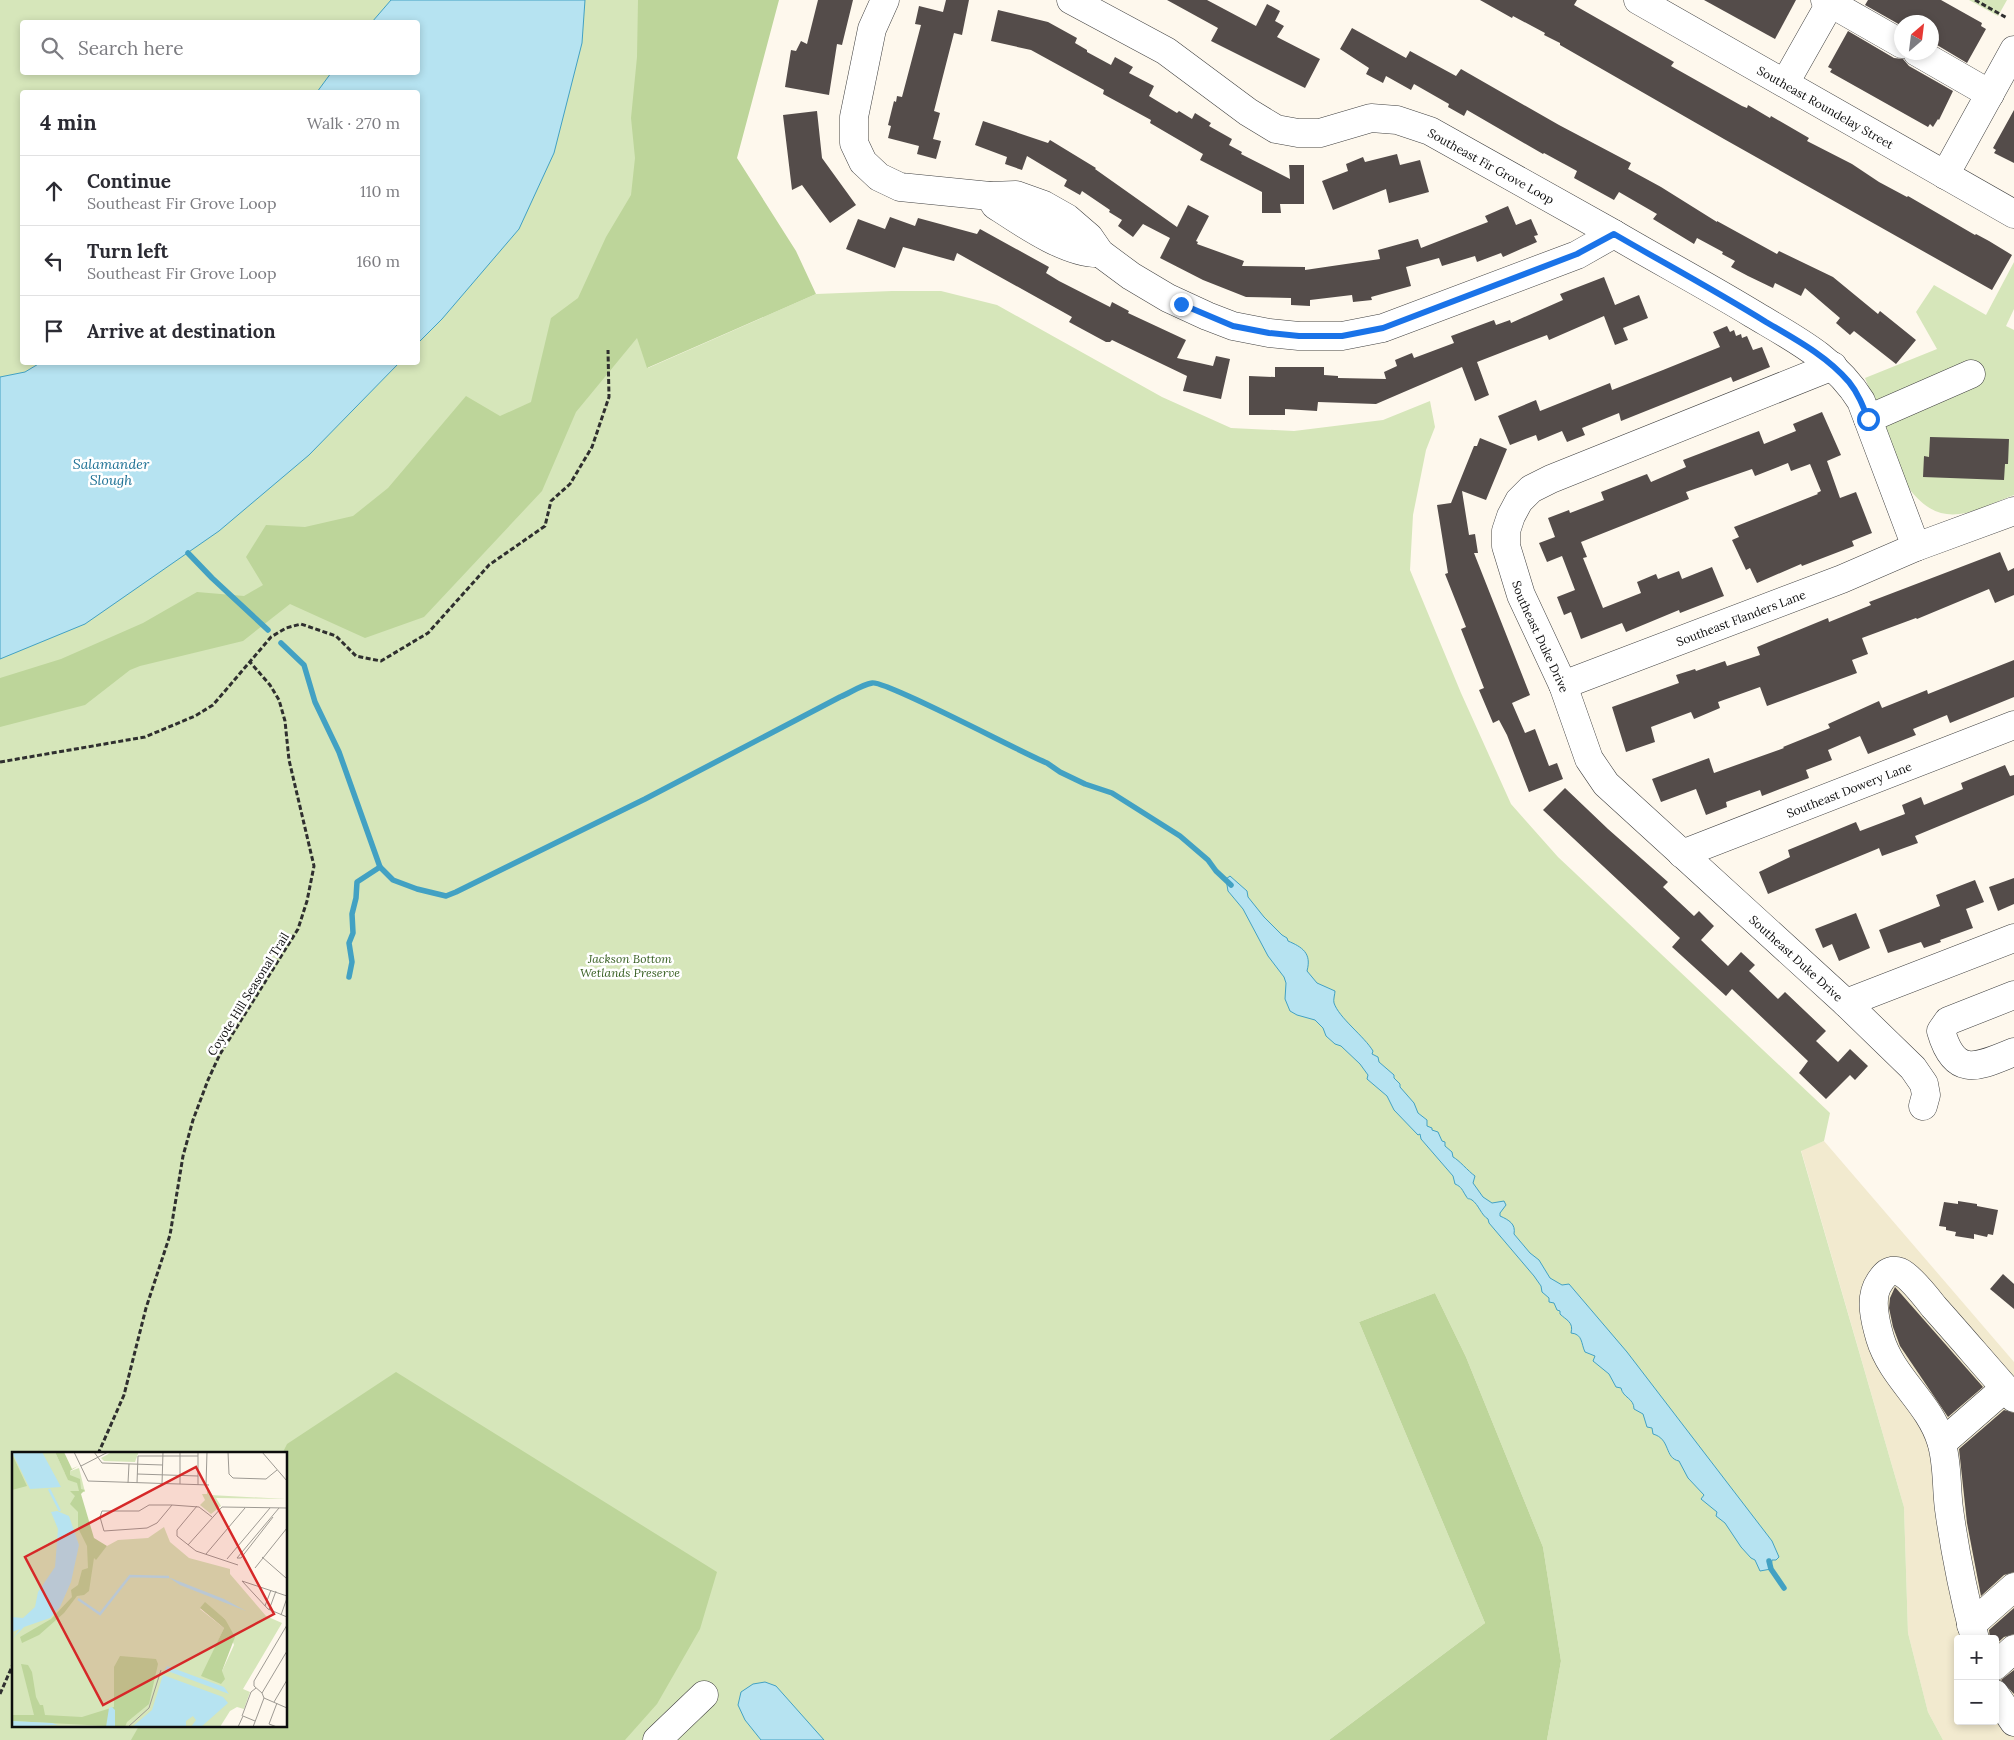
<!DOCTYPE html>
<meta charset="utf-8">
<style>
:root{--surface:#fff;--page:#f7f7f7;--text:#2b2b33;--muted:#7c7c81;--line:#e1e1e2}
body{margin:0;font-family:Lora,serif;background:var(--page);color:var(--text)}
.controls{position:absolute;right:15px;bottom:15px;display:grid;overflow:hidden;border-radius:5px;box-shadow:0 2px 8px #0003}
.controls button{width:45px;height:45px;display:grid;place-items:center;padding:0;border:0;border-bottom:1px solid var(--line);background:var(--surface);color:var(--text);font:25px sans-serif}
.compass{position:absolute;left:1894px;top:15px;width:45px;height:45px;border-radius:50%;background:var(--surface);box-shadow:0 2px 8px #0003;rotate:28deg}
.stop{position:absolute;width:15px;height:15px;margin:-11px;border:4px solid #1a73e8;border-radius:50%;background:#fff}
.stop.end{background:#1a73e8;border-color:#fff;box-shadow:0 1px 5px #0008}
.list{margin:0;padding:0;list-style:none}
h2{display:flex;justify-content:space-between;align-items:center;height:65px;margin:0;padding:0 20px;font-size:21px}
h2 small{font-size:16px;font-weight:400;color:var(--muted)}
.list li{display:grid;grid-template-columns:32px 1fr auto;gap:15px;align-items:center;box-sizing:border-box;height:70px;padding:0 20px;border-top:1px solid var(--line)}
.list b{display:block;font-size:19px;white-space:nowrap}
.list p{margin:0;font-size:16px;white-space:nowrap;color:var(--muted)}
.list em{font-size:16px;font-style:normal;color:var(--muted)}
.icon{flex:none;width:28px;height:28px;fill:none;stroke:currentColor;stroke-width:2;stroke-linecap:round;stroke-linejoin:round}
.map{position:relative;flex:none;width:2014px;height:1740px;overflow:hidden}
.search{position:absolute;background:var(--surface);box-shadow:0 2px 8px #0003;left:20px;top:20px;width:400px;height:55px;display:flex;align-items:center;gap:12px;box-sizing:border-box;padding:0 18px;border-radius:5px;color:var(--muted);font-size:19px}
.panel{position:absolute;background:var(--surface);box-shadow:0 2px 8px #0003;left:20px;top:90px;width:400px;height:275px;border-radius:5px}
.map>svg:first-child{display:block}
.farmland{fill:#f2eacf;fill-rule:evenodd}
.green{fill:#d6e6ba;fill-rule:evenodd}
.forest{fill:#bdd59a}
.water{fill:#b6e3f1;stroke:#42a1c3}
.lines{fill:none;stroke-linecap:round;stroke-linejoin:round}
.stream{stroke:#42a1c3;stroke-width:5.5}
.building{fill:#544c4a}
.minor-casing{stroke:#404040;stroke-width:29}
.path{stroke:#2f2f2f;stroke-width:3;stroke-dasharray:5 2.5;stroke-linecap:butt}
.minor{stroke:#fff;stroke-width:28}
.route{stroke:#1a73e8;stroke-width:6}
.labels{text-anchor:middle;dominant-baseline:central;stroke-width:5;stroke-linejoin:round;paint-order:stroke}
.street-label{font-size:12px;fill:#0d0d0d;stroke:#fff}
.park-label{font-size:12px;font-style:italic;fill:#375f22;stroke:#fff}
.water-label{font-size:14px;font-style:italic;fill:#1f7295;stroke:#fff}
.inset-river{fill:none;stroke:#b6e3f1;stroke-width:2.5}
.inset-road{fill:none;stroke:#9e9a93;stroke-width:1}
.view{fill:#d62828;fill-opacity:0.15;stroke:#d62828;stroke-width:2.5}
.inset-edge{fill:none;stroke:#0d0d0d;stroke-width:2.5}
</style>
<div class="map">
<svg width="2014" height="1740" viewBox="0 0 2014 1740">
<rect width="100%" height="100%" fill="#fef8ed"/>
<!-- farmland -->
<path class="farmland" d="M1824,1141L2014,1362V1740H1943L1928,1712L1908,1633L1904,1507L1801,1150ZM1958,1639H1995V1721H1958Z"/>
<!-- green -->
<g class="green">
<path d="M0,0H713L648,368L816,294L892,291H941L997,305L1162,397L1231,428L1294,431L1383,420L1430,401L1435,427L1426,450L1413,515L1410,570L1461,693L1511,804L1558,857L1830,1113L1824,1141L1801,1151L1904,1507L1908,1633L1928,1712L1943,1740H1547L1561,1661L1543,1547L1466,1357L1435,1293L1359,1322L1485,1623L1329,1740H0ZM22,22H418V72H22ZM22,92H418V362H22ZM14,1454H286V1726H14Z"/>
<path d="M1969,0H2007L1998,16Z"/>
<path d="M2014,262V309L2006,326L2014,330V495C1971,512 1941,532 1908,487L1865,378L1937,349L1916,312L1934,285L1986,315Z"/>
</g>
<!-- forest -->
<g class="forest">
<path d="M638,0H779L737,158L796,251L816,294L647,368L637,338L576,412L542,491L424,617L365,638L290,604L243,641L140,666L130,670L85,705L0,727V678L61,659L143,623L197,592L244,596L263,585L246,557L266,525L305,527L353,516L388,488L466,396L500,416L531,402L551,318L578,298L606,237L631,195L635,158L631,118L637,57Z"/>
<path d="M1435,1293L1466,1357L1543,1547L1561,1661L1547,1740H1329L1485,1623L1359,1322Z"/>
<path d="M396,1372L717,1572L700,1629L657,1704L625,1740H131L139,1726H286V1454H282L287,1444Z"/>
</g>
<!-- water -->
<g class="water">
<path d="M391,0H585L582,43L554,153L519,229L442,319L418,343V92H317L331,73L418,72V22H372Z"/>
<path d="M40,363V362L399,363L309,455L219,531L85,624L0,659V377L25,372Z"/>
<path d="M1230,876L1247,891L1248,897L1264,917L1282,935L1287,938L1288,941C1302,947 1312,953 1307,971L1317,983L1335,991C1335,994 1333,1000 1334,1003C1339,1018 1364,1036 1373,1051L1372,1054L1378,1057L1379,1062L1394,1075V1078L1400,1084V1087L1414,1103L1418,1113L1427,1120V1126L1432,1128V1130L1438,1132L1442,1141L1445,1142V1146L1452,1152L1453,1157C1459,1160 1468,1171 1475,1176L1473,1183L1483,1197L1492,1203L1504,1201L1506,1205L1500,1213V1216C1509,1220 1516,1224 1514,1234L1530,1253L1539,1260L1550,1278L1562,1285L1569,1284L1627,1352L1772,1541L1779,1557L1776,1560H1772L1771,1569L1760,1571L1755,1560L1751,1558L1741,1547L1725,1523L1716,1516L1717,1512L1701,1499L1704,1495L1688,1478L1679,1461C1664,1458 1671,1439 1653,1434L1652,1428L1647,1427L1643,1414L1634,1409C1634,1398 1623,1398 1621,1388L1616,1387L1609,1374L1593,1361L1595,1356L1585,1352C1581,1344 1583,1334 1571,1333C1574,1322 1566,1320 1560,1314V1311L1557,1310L1554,1303L1549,1302V1298L1542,1292L1541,1286L1534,1276L1489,1223L1488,1219C1481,1215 1479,1205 1472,1200C1467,1197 1469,1201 1466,1196C1462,1190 1462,1187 1455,1184L1453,1176L1421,1139L1420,1134L1418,1135L1394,1110L1387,1096L1367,1079L1368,1075L1360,1064L1341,1046L1335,1044L1326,1036L1323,1028L1315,1020L1297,1015L1290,1011L1285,999L1286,983L1284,977L1268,956L1243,909L1228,891L1226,879Z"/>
<path d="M765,1682L776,1686L824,1740H761L745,1720L738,1705L741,1692L753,1684Z"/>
</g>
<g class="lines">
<!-- stream -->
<g class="stream">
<path d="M188,553L212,578L268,630"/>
<path d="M281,643L304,665L315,702L339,752L380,867L393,880L417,889L446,896L456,892L645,799L840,697C850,693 861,685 872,683C885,680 1022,753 1047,763L1060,772L1085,784L1112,793L1180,836L1208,860L1216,871L1231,885"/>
<path d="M349,977L352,962L349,943L353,933L352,914L356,898L357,882L380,867"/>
<path d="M1769,1561L1771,1569L1784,1588"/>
</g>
</g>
<!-- building -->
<g class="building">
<path d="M818,0H853L842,45L837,44L829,95L785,87L791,50L796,51L801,41L807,44Z"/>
<path d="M946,0H969L962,35L954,33L934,111L940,113L933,139L941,141L936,159L917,154L919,146L888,138L891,126L888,125L894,101L896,102L897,96L902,97L921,25L915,24L919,6L943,12Z"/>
<path d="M1167,0H1207L1256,26L1267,4L1280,11L1275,21L1284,26L1277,37L1320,59L1305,88L1211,41L1218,28Z"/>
<path d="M1480,0H1577L1574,5L1674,62L1671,66L1742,106L1747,108L1748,105L1770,118L1771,116L1809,138L1807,141L1852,164L1879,182L1907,197L1908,196L1975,235L1976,234L1989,241L2012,255L1992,290L1724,139L1560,45V43L1544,35L1545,33L1513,16L1512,18Z"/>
<path d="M1704,0H1796L1775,39Z"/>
<path d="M1868,0H1941L1982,23L1981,26L1986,29L1967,63L1932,42V22H1902V26L1865,5Z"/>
<path d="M998,10L1048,22L1077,38L1075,43L1087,50V52L1111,65L1115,57L1133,67L1129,73L1154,86L1149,96L1177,113L1179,111L1192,119L1195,113L1211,123L1209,126L1232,139L1229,145L1242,152L1241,154L1290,179L1289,165H1304V204H1280L1281,213H1262V192L1200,160L1203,154L1150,123L1151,120L1103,94L1104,90L1031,50L991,41Z"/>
<path d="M1352,28L1406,58L1410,51L1456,76L1461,69L1559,125L1631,163L1628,169L1661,187L1717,222V221L1777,254L1779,251L1833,277L1878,314L1880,311L1916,340L1896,364L1854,331L1850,335L1836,323L1840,318L1805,288L1801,296L1775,283L1773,288L1748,276L1731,267L1735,261L1722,254L1723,252L1697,238L1694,244L1653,219L1657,214L1619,192L1614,200L1574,178L1577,171L1544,153L1543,154L1467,110L1464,116L1448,107L1449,104L1414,84L1411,90L1386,76L1383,83L1366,74L1369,68L1340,49Z"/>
<path d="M1848,31L1894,58L1903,59L1909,66L1953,91L1939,120L1938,119L1933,127L1930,124L1928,127L1830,72L1832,69L1828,67Z"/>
<path d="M2014,110V163L1994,153L1996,150L1993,148Z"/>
<path d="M817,111L822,158L856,205L830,223L802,185L792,190L783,115Z"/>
<path d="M983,121L1048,143L1050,140L1096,168L1095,169L1177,227L1188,205L1209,216L1196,241L1198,242L1197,244L1244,261L1242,266L1305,267V270L1380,259L1378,250L1418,239L1421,248L1488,222L1485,216L1508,206L1516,225L1531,219L1538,235L1534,236L1537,242L1503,257L1501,253L1477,262L1475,256L1442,266L1439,258L1406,267L1411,286L1371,297L1372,300L1353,302L1352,295L1310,300V306L1291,305V298L1246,297L1203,280L1160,258L1170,238L1143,224L1133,237L1118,226L1122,220L1109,212L1110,210L1082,191L1080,195L1064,186L1067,180L1027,156L1022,170L1005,164L1007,157L975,145Z"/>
<path d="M1397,154L1400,165L1420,160L1429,192L1389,203L1386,189L1333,210L1322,181L1348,171L1346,164L1363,157L1365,162Z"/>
<path d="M890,217L915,226L918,218L977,234L980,229L1049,267L1046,273L1059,281L1110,307L1112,302L1129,311L1128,313L1186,340L1177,358L1213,366L1216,356L1230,359L1221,399L1183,391L1187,376L1112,340L1110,342H1106L1069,322L1072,317L957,253L954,261L903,247L895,268L846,249L858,219L885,229Z"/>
<path d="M1604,277L1615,305L1639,295L1648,318L1623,328L1628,340L1615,345L1604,316L1549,340L1547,335L1477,362L1489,395L1475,401L1462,367L1376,404L1318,402L1317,411L1285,409V415H1249V376L1275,377V367H1324V375L1338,376V378L1386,379L1384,372L1397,366L1395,360L1412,353L1414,358L1454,343L1451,336L1494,320L1496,325L1510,320L1511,323L1563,300L1560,294Z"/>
<path d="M1727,326L1730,332L1734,330L1736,336L1741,334L1742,338L1747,336L1753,350L1762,347L1770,367L1733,382L1731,377L1621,421L1619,413L1582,428L1585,435L1567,442L1562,431L1538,441L1536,435L1510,445L1498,416L1536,400L1540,411L1610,383L1612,390L1663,370L1720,347L1713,332Z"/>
<path d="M1822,412L1841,455L1827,461L1840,498L1856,492L1872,533L1852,541L1854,546L1802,566L1801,564L1757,583L1750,568L1746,570L1732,540L1739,537L1734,527L1818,494L1817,493L1821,491L1810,464L1791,471L1788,463L1755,476L1752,469L1686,492L1689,499L1581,542L1587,557L1583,558L1603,608L1641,593L1637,582L1656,574L1658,579L1679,571L1682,579L1712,567L1724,596L1680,613L1679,610L1626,632L1622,623L1581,639L1571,612L1564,615L1557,597L1575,590L1562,556L1547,562L1539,543L1555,537L1548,518L1569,510L1570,513L1604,500L1601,492L1647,474L1651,482L1686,467L1683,460L1759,431L1764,444L1796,431L1793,424Z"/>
<path d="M1930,437L2009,439L2008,464H2005L2004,480L1923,477L1924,456L1929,457Z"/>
<path d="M1480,438L1507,449L1486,500L1462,491L1469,535L1475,534L1478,553H1474L1530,695L1512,703L1525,733L1535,729L1549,766L1557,763L1563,779L1529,792L1507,735L1499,720L1493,723L1479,690L1484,688L1461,629L1466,627L1445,574L1448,573L1437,505L1451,503L1474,446H1477Z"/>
<path d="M2000,552L2008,571L2014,568V595L1995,603L1989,589L1917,619L1916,618L1862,638L1868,654L1852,660L1857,673L1767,706L1760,687L1718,702L1720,708L1694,719L1691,712L1651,727L1655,742L1626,752L1612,707L1679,683L1676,675L1695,669L1696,671L1725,661L1727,666L1760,655L1757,647L1828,618L1829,622L1871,605L1869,602Z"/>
<path d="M2014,660V697L1950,723L1947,715L1913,729L1916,735L1868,754L1860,736L1828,750L1832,760L1806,770L1809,778L1762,796L1760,790L1726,802L1727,807L1706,815L1696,789L1661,802L1652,779L1709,758L1714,773L1784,748L1783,747L1830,728L1828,724L1879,701L1882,708L1927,690L1928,694Z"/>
<path d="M2005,765L2010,776L2014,775V795L1915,836L1918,843L1882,856L1879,848L1877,849L1768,894L1759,872L1790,857L1788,850L1856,822L1860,831L1905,814L1902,805L1921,797L1924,805L1963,789L1961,783Z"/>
<path d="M1565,788L1608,829L1668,882L1663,887L1694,916L1699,911L1714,926L1701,940L1728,966L1741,952L1755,965L1749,971L1778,999L1785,992L1826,1031L1816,1041L1838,1062L1850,1049L1868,1066L1855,1080L1850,1075L1826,1099L1799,1073L1808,1061L1732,989L1726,996L1672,947L1680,938L1543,810Z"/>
<path d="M2014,878V904L1998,911L1989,887Z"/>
<path d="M1975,880L1984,902L1966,909L1973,928L1940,940L1941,942L1924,948L1921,942L1888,953L1879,930L1940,906L1936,895Z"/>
<path d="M1856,913L1870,948L1839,961L1832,944L1823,948L1815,929Z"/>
<path d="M1958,1201L1977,1204V1206L1998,1210L1993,1235L1988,1234L1987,1237L1974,1234V1239L1955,1236L1956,1232L1946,1230V1227L1939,1226L1944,1202L1958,1204Z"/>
<path d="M2003,1274L2014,1284V1309L1990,1289Z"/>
<path d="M1895,1287L1983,1387L1948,1417L1900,1346L1893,1327L1889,1308L1890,1298Z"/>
<path d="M2004,1410L2014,1413V1572L2004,1575L1981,1596L1967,1523L1959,1449Z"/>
<path d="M2014,1608V1634L2004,1637L1995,1645V1639H1990L1989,1630Z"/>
<path d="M2014,1670V1694L2001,1680Z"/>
</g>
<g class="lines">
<!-- minor casing -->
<g class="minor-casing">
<g id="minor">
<path d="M885,0L872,29L854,117V143L863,162L879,177L900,187L990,196L1016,195L1044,205L1067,218L1089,237L1100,253L1131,276L1168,298L1207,316L1233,326L1269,333L1299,336H1342L1383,328L1577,255L1614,234L1430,131L1397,120L1371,118L1320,133H1298L1276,129L1248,112L1166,51L1071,0"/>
<path id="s1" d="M1638,0L2014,214"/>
<path d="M1825,0L1902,44"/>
<path d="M1917,52L1990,94"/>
<path d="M1785,83L1832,0"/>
<path d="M1945,175L2014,50"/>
<path d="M990,196L995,205C1021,222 1068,255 1100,253"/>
<path d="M1614,234C1660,261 1707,286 1753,314C1795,339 1835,359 1861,401L1916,547"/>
<path id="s2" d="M1833,366L1551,479L1531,489L1519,501L1511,516L1506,531V546L1521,595L1563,685L1589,759L1606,784L1846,1003L1913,1068L1924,1084L1926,1095L1923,1106"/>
<path d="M1868,419L1971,374"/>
<path id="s3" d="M1563,685L1842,579L1916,547L2014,511"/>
<path id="s4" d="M1682,854L2014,725"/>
<path d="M2014,995L1948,1021L1941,1031C1955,1080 1979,1066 2014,1052"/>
<path d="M1846,1003L2014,938"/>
<path d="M1942,1443L2005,1388"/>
<path d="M1971,1625L2014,1587"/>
<path d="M1975,1639C1964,1596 1955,1553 1949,1509C1946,1487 1948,1463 1941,1441C1929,1402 1892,1378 1880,1338C1875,1321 1869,1298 1879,1283C1884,1275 1889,1268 1900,1272C1910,1276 1927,1298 1934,1307C1961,1337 1987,1368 2014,1398"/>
<path d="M1995,1666L2014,1649"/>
<path d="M1995,1694L2014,1722"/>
<path d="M657,1740L704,1695"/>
</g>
</g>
<!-- path -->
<g class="path">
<path d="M1975,0L2007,18"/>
<path d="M0,762L145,737L195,716L213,705L271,637L286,628L301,624L336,636L356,656L381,661L428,633L489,565L545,526L551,501L570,484L592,447L609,397L608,350"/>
<path d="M98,1454L124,1395L146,1308L170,1235L183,1156L193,1120L208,1080L220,1054L298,929L307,901L314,866L289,760L285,721L279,700L270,685L250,662"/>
<path d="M0,1694L14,1662"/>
</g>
<!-- minor -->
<use href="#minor" class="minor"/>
</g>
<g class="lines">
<!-- route -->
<path class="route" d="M1181,304L1233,326L1269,333L1299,336H1342L1383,328L1577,254L1614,234C1664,263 1716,291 1766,322C1795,339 1827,356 1849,382C1858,393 1863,406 1868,419"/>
</g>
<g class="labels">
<!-- street labels -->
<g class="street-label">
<text stroke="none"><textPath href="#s1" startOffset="216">Southeast Roundelay Street</textPath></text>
<text transform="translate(1491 166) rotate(29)">Southeast Fir Grove Loop</text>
<text stroke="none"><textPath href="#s3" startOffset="190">Southeast Flanders Lane</textPath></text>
<text stroke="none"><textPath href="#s2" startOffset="488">Southeast Duke Drive</textPath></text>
<text stroke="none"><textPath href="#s4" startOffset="179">Southeast Dowery Lane</textPath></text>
<text stroke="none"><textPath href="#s2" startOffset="908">Southeast Duke Drive</textPath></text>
<text transform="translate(248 994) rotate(-58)">Coyote Hill Seasonal Trail</text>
</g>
<!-- park labels -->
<g class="park-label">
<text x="630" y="958">Jackson Bottom<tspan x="630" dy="14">Wetlands Preserve</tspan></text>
</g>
<!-- water labels -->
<g class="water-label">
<text x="111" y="464">Salamander<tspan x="111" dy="16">Slough</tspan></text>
</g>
</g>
<!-- overview -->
<g transform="translate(12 1452)">
<rect width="275" height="275" fill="#fef8ed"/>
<path d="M0,0H43L53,21L67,16L73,40L65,39L84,107L95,94L106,88L136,86L152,75L158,90L177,106L218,117V122L254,164L270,171L231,237L238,240L232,257L225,255L218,259L208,275H0ZM193,151L213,167L222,193L210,219L190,224L212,176L188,157ZM100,0H126V2L123,10L92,9L89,6ZM195,35L198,43L275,47L204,46L209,54L199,62L188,53L193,48L190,42H195Z" fill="#d6e6ba" fill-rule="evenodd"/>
<path d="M43,0H52L60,17L66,14L58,19V23L68,27L69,37L73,38L69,42L82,86L95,94L84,108L82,106L77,139L72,143L65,144L52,161L27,183L10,191L8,185L39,167L60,145L59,138L66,133L70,118L76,116L75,94L66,76V60L58,52L63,44L58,39H67L65,31L56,28ZM0,2L15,34L0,38ZM193,150L213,167L223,185L210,219L213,227L209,232L189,224L212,176L188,156ZM108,204L144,207L146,212L137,252L115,270L113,275L0,269V263H22L9,212L16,213L20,220L24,245L28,253H31L33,263L70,265L102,255V215Z" fill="#bdd59a"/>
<path d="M0,0H30L49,35L18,37ZM45,59L57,64L67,93L59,130L48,155L38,166L12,175L0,187L8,177L0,180V165L11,166L23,155L26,140L43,115L46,77L39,60ZM156,125L212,147L234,159L168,133ZM155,214L212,235L217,242L153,218ZM151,223L211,245L216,251L189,275H179L184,268L181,264L174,269V275H120L140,258ZM100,255L103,258V275H94L97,256ZM0,269L40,271L46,273L1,275Z" fill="#b6e3f1"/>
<path class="inset-river" d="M37,37L48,59M66,147L88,162L118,124L157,125"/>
<path class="inset-road" d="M62,0L76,29L197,33M82,0L90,11L151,13M216,0L217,22L221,26L254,27L265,18M250,0L275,29M69,14L96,0M125,22L186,24M116,31L117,12M125,31L126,4H186M150,32L151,0M168,32V0M186,33V0M194,33L195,0M137,53H160L145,71L135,76L92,79L88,65L90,59H127ZM160,53L187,55L200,65M185,54L165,78V84L184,99L226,113M261,65L229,106H225L267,56M176,93L210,55L275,56M194,102L233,56M250,105L274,126M215,107L258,56M243,116L275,76M275,144L230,129L256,157L275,165M253,154L259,138M257,158L264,139M269,163L275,146M275,199L250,241L252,246L275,256M250,241L242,234V229L275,173M262,250L275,228M230,264L239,240L244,236M116,275L137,256L149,218M226,275L231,264L243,269M241,275L252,246M265,275L257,272L265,251"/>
<path class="view" d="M184,15L262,162L91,253L13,105Z"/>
<rect width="275" height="275" class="inset-edge"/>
</g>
</svg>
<div class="controls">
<button>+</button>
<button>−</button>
</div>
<svg class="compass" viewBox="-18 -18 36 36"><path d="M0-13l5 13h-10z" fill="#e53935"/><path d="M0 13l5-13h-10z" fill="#7c7c81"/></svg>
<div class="stop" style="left:1868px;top:419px"></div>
<div class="stop end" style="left:1181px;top:304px"></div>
<div class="search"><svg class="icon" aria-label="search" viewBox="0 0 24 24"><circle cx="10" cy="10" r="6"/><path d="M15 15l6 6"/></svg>Search here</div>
<section class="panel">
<h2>4 min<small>Walk · 270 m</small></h2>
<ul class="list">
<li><svg class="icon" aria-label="ahead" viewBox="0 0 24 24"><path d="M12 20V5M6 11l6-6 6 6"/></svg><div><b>Continue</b><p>Southeast Fir Grove Loop</p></div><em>110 m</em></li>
<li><svg class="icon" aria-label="left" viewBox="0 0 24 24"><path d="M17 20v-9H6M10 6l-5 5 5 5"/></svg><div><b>Turn left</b><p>Southeast Fir Grove Loop</p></div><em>160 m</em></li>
<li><svg class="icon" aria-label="arrive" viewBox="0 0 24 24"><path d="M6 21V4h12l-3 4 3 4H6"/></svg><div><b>Arrive at destination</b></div></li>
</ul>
</section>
</div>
